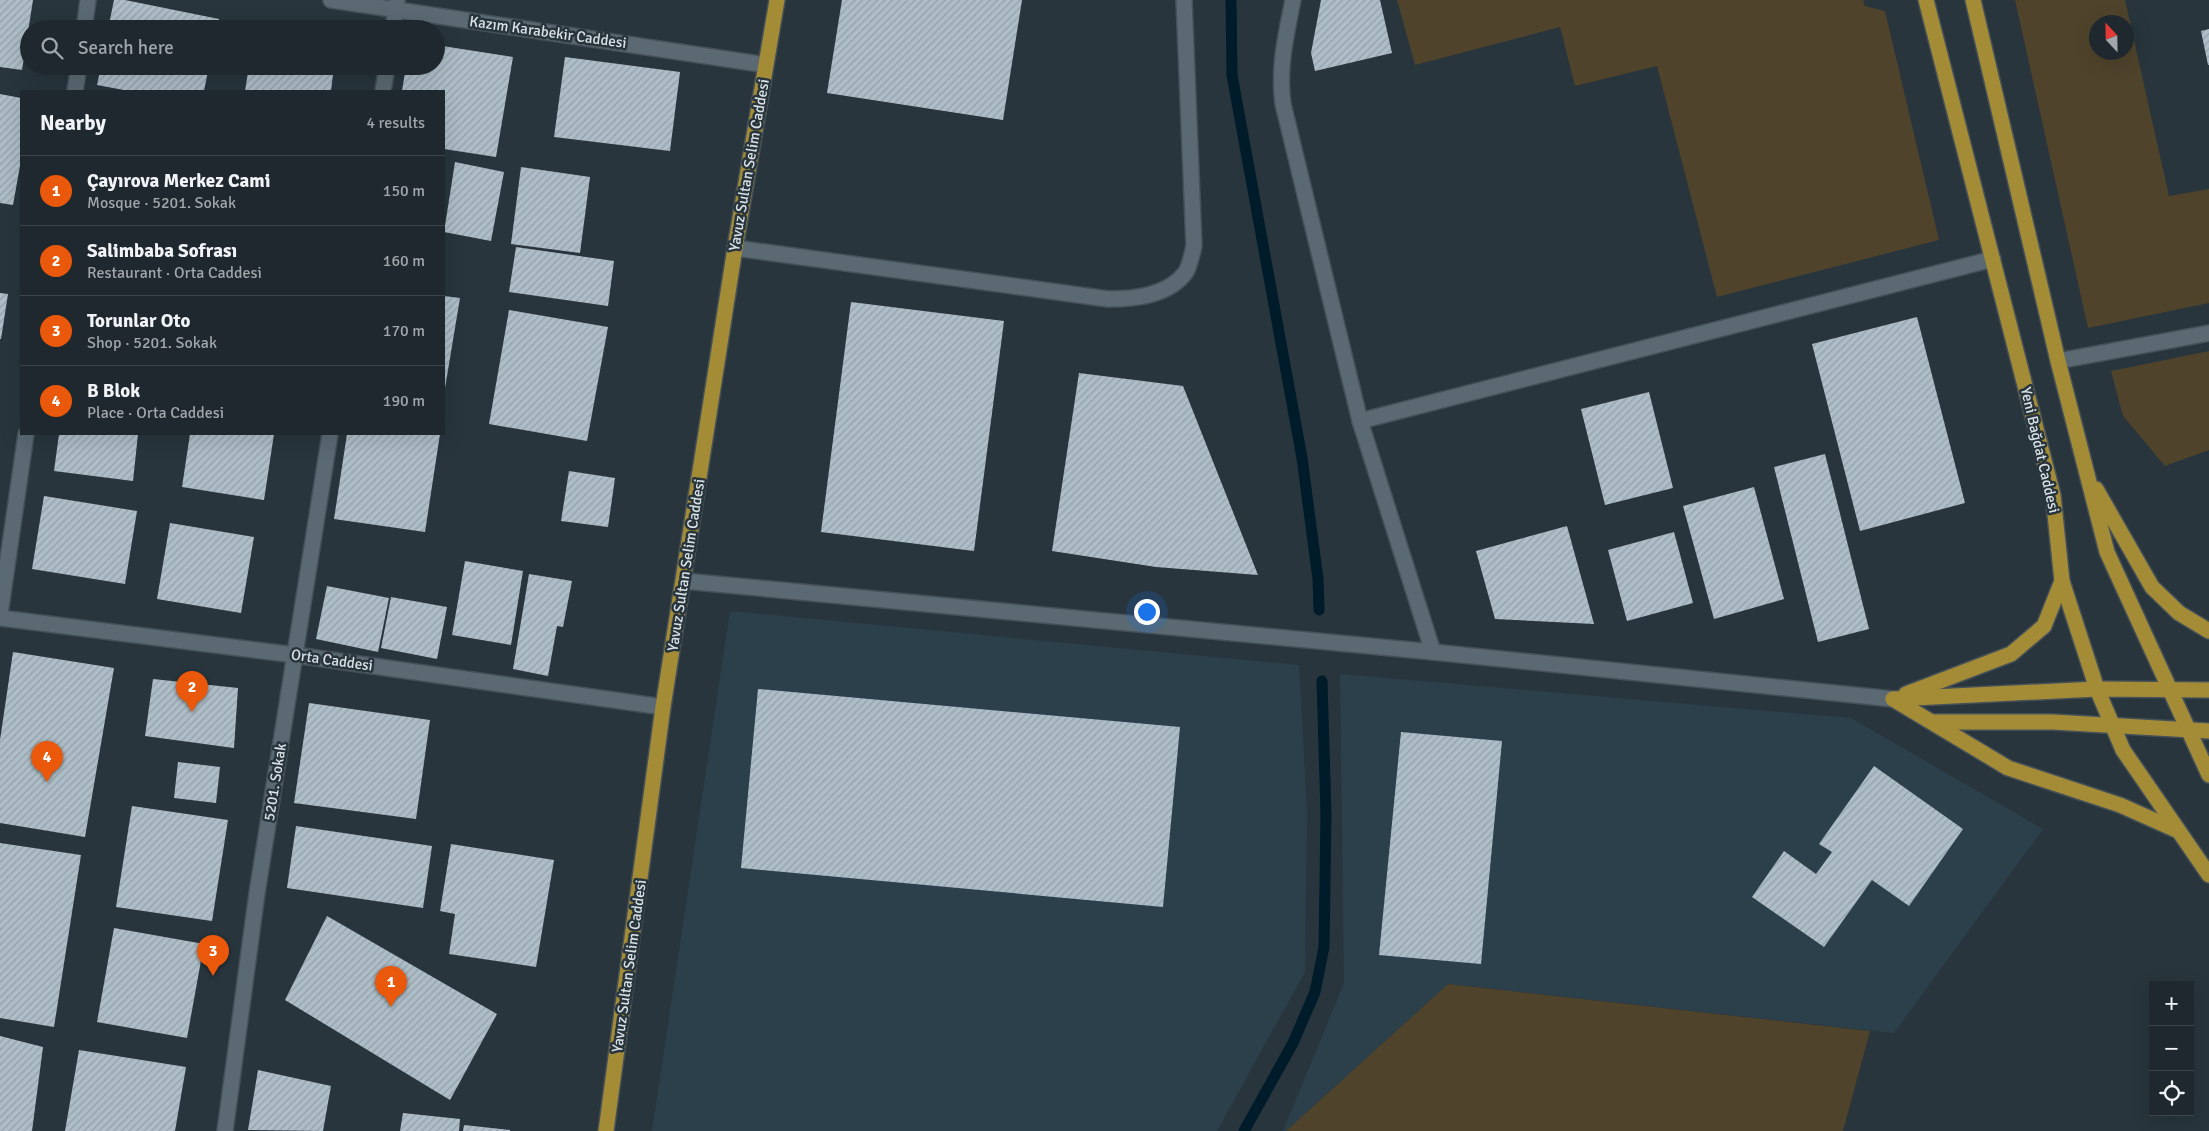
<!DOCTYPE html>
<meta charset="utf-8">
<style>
:root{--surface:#1e282e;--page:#263036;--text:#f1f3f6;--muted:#a1a6aa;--line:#3c444a;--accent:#ea580c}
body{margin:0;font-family:Signika,sans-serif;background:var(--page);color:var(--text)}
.controls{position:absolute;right:15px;bottom:15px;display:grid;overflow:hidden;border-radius:0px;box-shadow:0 5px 20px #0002}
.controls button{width:45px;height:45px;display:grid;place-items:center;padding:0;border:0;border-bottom:1px solid var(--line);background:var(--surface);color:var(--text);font:25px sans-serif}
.compass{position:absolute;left:2089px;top:15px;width:45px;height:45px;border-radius:50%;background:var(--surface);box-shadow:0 5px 20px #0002;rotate:338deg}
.you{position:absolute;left:1146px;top:611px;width:18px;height:18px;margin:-12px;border:4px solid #fff;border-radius:50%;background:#1a73e8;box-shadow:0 0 0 8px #1a73e833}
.badge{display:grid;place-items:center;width:32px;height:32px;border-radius:50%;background:var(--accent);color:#fff;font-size:16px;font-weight:700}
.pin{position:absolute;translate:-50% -41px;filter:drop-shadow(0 1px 2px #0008)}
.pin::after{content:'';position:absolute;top:26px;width:18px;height:15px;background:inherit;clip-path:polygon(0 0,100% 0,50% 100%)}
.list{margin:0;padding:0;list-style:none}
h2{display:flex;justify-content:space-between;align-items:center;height:65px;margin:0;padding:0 20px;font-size:21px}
h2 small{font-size:16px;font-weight:400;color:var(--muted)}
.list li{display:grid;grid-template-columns:32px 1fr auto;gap:15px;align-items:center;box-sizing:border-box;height:70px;padding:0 20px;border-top:1px solid var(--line)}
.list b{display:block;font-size:19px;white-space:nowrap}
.list p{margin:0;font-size:16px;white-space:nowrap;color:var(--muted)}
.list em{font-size:16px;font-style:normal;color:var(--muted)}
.icon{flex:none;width:28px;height:28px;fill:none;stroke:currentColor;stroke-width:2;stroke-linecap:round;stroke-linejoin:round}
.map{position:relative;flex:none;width:2209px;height:1131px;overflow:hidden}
.search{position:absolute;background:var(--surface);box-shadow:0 5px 20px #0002;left:20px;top:20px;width:425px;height:55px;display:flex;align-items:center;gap:12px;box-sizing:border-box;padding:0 18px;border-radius:28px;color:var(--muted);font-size:19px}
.panel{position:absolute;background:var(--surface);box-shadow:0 5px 20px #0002;left:20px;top:90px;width:425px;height:345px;border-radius:0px}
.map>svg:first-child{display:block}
.built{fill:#2c404b}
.grass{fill:#4f432b;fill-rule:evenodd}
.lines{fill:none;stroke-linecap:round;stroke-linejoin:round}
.stream{stroke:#001b29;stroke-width:11}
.building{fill:url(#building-hatch)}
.minor-casing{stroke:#455057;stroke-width:18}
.major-casing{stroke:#455057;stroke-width:18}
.minor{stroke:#5a6972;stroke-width:15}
.major{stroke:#a48c37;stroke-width:15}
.labels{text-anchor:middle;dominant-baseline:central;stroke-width:5;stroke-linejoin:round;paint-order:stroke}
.street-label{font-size:15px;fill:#dae2e7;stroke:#28353d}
</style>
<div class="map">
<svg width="2209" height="1131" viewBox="0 0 2209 1131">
<defs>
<pattern id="building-hatch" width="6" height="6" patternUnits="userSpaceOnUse" patternTransform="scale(1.25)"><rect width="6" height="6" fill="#aebec8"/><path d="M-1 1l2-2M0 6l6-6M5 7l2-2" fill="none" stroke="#93a0a7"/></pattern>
</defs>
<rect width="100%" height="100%" fill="#28353d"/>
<!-- built -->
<g class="built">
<path d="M730,611L1299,665L1307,812L1305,972L1217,1131H652Z"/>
<path d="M1340,674L1851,718L2043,829L1894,1033L1448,984L1286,1131H1283L1344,983Z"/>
</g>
<!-- grass -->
<g class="grass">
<path d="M1397,0H1863L1865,6L1885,11L1939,240L1717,297L1657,66L1575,86L1560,27L1415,65Z"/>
<path d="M2015,0H2125L2169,196L2209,189V303L2088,328ZM2126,22V52H2096V22Z"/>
<path d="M2209,351V450L2165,466L2123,416L2111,371Z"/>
<path d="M1448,984L1870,1031L1843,1131H1286Z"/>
</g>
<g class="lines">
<!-- stream -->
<g class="stream">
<path d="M1231,0L1232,75L1302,458L1318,579L1319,610"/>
<path d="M1244,1131L1293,1043L1315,992L1324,947L1326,814L1322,681"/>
</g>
</g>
<!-- building -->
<g class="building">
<path d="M0,0H33L22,70L0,67Z"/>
<path d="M114,0H125L219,19L217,29H108Z"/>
<path d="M842,0H1022L1003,120L827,93Z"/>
<path d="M1321,0H1380L1392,53L1315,71L1311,53Z"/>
<path d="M255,24L278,28V29H255Z"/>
<path d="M2209,29V65H2208L2201,31Z"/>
<path d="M436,45L513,57L496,157L444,149V91H402L406,66H436Z"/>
<path d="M565,57L680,72L670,151L554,137Z"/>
<path d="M101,66H209L204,91H129L97,85Z"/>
<path d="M249,66H334L331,91H245Z"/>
<path d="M0,94L21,98V160L13,205L0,203Z"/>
<path d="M455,162L504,172L491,241L444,232Z"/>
<path d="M521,167L590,177L580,253L511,244Z"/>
<path d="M516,247L614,261L608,306L509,292Z"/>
<path d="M0,293L8,294L1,339H0Z"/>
<path d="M444,296L460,298L445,388H444Z"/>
<path d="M851,302L1004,321L974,551L821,532Z"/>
<path d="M509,310L608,327L587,441L489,424Z"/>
<path d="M1917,317L1965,503L1860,531L1812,344Z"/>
<path d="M1079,373L1183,386L1258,575L1156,567L1052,551Z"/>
<path d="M1649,392L1673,488L1605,505L1581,409Z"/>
<path d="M59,434H138L133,481L54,471Z"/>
<path d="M190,434H274L264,500L182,487Z"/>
<path d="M347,434H440L425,532L334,519Z"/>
<path d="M1825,454L1869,629L1818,642L1774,467Z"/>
<path d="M569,471L615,478L608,527L561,521Z"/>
<path d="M1754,487L1784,599L1714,619L1683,506Z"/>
<path d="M44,496L137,511L125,584L32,569Z"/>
<path d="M170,523L254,537L241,613L157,599Z"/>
<path d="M1567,526L1594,624L1495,619L1476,551Z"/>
<path d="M1674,532L1693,603L1627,621L1608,550Z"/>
<path d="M465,561L523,571L511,645L452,635Z"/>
<path d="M529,574L572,581L563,627L557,626L548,676L513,669Z"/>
<path d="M327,586L389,598L378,652L316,639Z"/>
<path d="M391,597L447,607L437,659L381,648Z"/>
<path d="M13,652L114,668L85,837L0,823V740Z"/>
<path d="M153,679L238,688L234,748L145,736Z"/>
<path d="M758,689L1180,727L1163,907L741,868Z"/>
<path d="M309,703L430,720L416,819L294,803Z"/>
<path d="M1401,732L1502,741L1481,964L1379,955Z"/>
<path d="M178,762L220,767L216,803L174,798Z"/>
<path d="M1874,766L1963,829L1909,906L1872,880L1824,947L1752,897L1784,851L1816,874L1832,852L1819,844Z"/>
<path d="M132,806L228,820L212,921L116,907Z"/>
<path d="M296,826L432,846L423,908L287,888Z"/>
<path d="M0,843L81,855L54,1027L0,1018Z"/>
<path d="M451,844L554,860L536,967L449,954L455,914L440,911Z"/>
<path d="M327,916L497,1014L450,1100L285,1000Z"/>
<path d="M114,928L204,944L187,1038L97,1022Z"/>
<path d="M0,1036L43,1047L32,1131H0Z"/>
<path d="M79,1050L186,1067L175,1131H65Z"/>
<path d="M258,1070L331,1086L323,1131L248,1130Z"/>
<path d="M403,1113L460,1119L459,1131H400Z"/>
<path d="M464,1125L510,1130V1131H463Z"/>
</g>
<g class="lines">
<!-- minor casing -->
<g class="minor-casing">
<g id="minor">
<path d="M331,0L766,65"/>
<path d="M1293,0C1286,35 1278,68 1283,104L1360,421L1433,652"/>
<path d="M84,29L88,0"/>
<path d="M393,29L397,1"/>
<path d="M75,91L79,66"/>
<path d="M383,91L387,66"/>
<path d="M735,248L1108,299C1135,299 1168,296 1186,272C1190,265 1192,254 1194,246L1184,0"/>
<path d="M2058,361L2209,333"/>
<path d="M1360,421L1993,259"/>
<path d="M684,581L1433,652L1893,699"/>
<path d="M0,614L26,434"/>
<path d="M0,618L295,655L663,707"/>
<path d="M225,1131L257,893L330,434"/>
</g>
</g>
<!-- major casing -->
<g class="major-casing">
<g id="major">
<path d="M1926,0L2053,495L2062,581L2097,689L2123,750L2209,875"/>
<path d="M1973,0L2058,361L2107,552L2209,775"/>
<path d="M2096,489L2152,587L2179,613L2209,631"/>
<path d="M1906,694L2011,654L2044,626L2062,581"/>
<path d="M1893,699L2097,689L2209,690"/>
<path d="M1893,699L2008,768L2120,805L2176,830"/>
<path d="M1933,722H2053L2209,731"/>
<path d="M606,1131L663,707L735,248L777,0"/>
</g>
</g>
<!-- minor -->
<use href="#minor" class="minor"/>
<!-- major -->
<use href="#major" class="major"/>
</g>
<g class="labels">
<!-- street labels -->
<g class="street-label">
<text transform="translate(548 32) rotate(8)">Kazım Karabekir Caddesi</text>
<text transform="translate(749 165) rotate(-80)">Yavuz Sultan Selim Caddesi</text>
<text transform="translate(2040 450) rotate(77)">Yeni Bağdat Caddesi</text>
<text transform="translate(686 565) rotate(-81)">Yavuz Sultan Selim Caddesi</text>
<text transform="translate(332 660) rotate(8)">Orta Caddesi</text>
<text transform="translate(275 782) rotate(-81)">5201. Sokak</text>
<text transform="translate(629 966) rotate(-82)">Yavuz Sultan Selim Caddesi</text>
</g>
</g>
</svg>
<div class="controls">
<button>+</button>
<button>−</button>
<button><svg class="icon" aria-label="locate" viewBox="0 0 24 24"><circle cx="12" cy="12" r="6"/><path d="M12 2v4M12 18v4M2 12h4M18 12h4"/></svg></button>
</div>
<svg class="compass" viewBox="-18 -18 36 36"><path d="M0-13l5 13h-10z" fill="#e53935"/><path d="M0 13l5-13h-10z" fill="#a1a6aa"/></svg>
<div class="you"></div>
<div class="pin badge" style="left:391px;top:1007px">1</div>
<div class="pin badge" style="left:192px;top:712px">2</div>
<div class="pin badge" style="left:213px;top:976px">3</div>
<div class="pin badge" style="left:47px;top:782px">4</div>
<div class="search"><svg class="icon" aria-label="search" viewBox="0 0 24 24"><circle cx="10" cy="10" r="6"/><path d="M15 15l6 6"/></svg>Search here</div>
<section class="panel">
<h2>Nearby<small>4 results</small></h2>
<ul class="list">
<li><span class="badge">1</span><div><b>Çayırova Merkez Cami</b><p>Mosque · 5201. Sokak</p></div><em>150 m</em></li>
<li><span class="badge">2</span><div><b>Salimbaba Sofrası</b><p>Restaurant · Orta Caddesi</p></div><em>160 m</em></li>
<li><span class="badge">3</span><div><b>Torunlar Oto</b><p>Shop · 5201. Sokak</p></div><em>170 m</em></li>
<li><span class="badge">4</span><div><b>B Blok</b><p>Place · Orta Caddesi</p></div><em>190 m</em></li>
</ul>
</section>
</div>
